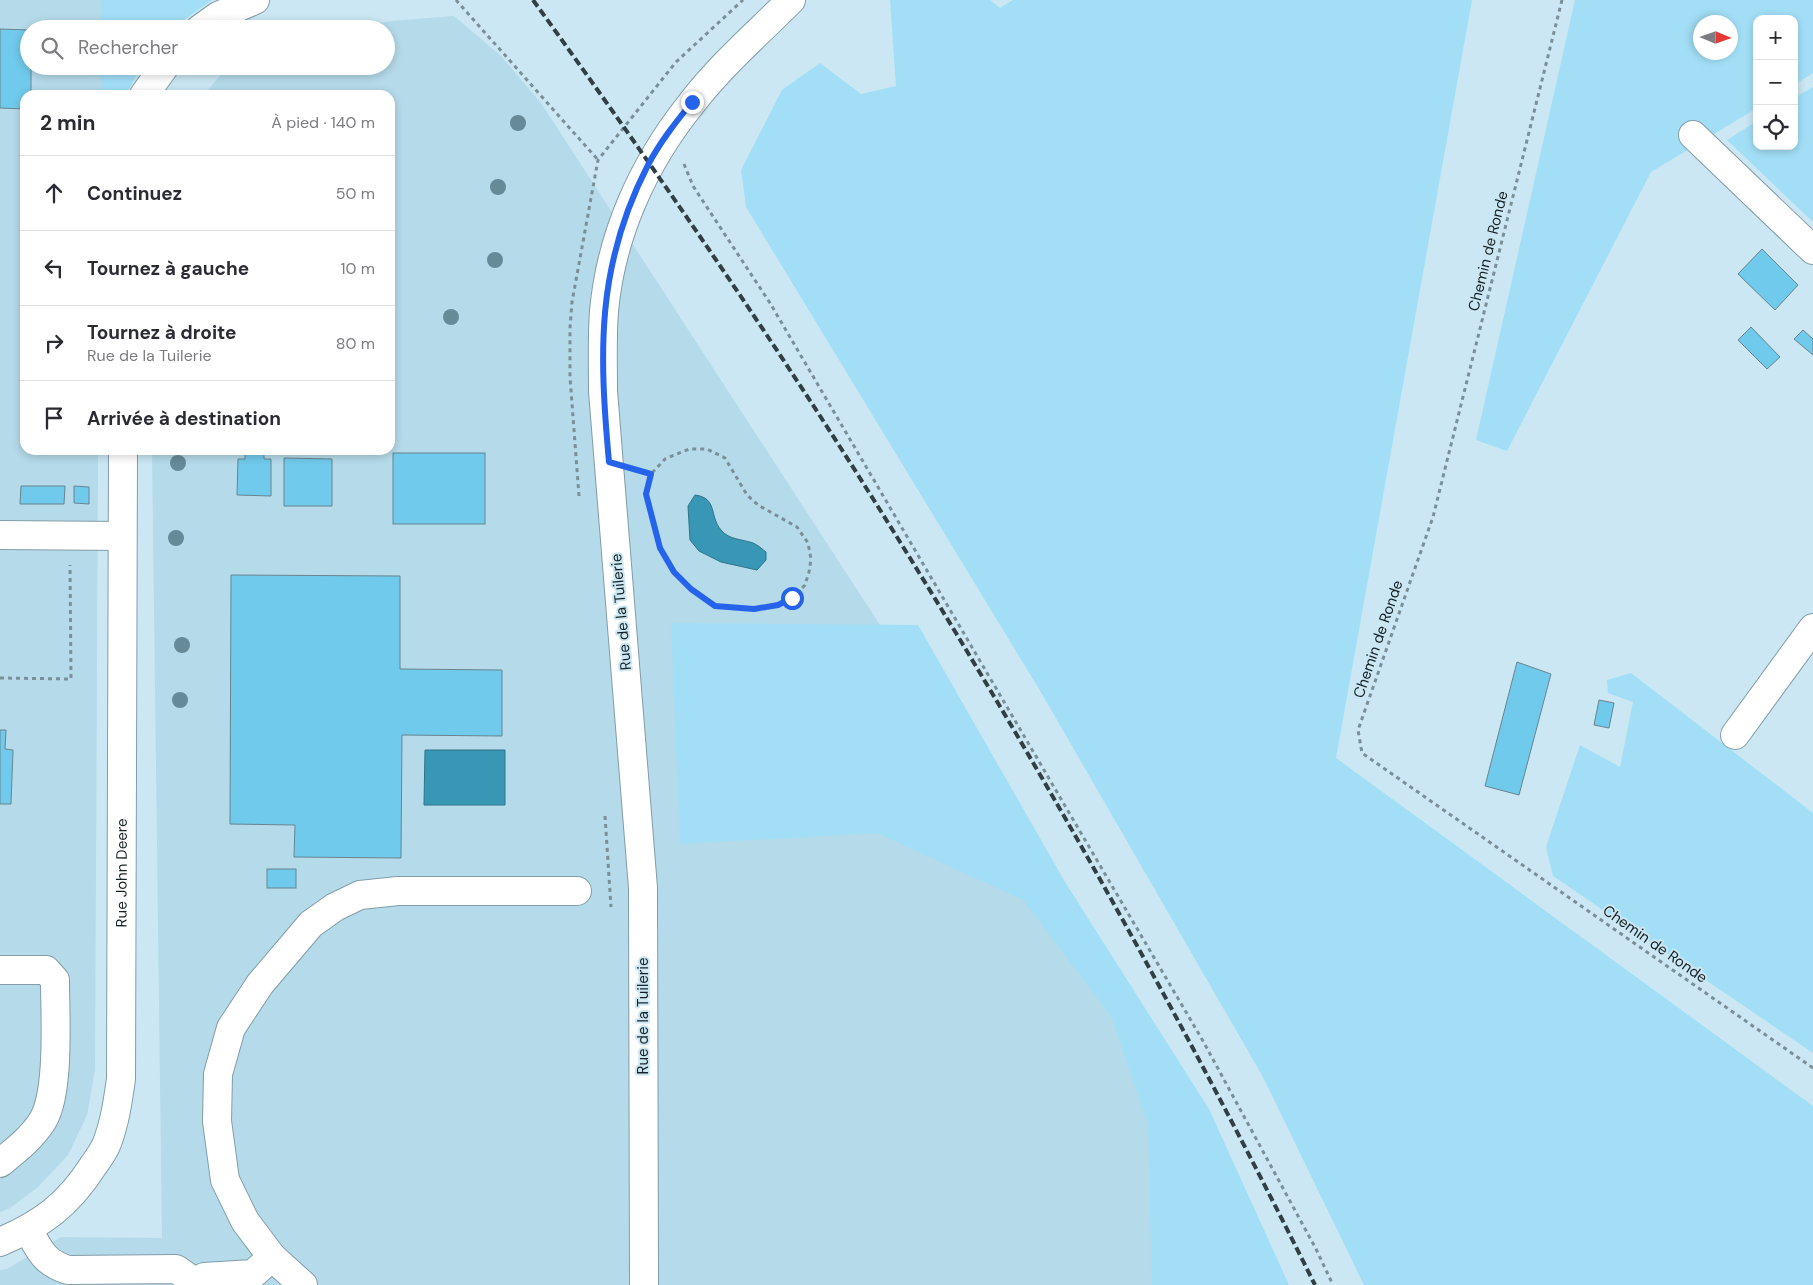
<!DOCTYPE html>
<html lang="fr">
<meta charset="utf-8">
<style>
:root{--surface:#fff;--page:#f7f7f7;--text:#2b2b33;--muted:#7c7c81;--line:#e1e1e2}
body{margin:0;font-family:"DM Sans",sans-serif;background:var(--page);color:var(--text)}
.controls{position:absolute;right:15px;top:15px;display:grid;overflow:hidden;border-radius:10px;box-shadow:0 2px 8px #0003}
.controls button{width:45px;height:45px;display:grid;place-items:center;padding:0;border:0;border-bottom:1px solid var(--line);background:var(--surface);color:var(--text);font:25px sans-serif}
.compass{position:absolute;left:1693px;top:15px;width:45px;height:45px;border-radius:50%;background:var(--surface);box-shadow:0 2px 8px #0003;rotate:92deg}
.stop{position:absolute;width:15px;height:15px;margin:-11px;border:4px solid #2563eb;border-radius:50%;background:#fff}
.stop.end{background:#2563eb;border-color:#fff;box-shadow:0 1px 5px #0008}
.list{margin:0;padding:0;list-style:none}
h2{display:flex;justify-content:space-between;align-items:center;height:65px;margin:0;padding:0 20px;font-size:21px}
h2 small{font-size:16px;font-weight:400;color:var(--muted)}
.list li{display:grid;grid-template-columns:32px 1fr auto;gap:15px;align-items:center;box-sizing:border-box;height:75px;padding:0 20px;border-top:1px solid var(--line)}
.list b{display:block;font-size:19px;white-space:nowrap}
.list p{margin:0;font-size:16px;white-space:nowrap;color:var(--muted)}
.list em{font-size:16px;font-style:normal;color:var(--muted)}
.icon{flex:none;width:28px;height:28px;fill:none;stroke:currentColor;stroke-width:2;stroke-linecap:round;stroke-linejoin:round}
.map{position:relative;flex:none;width:1813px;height:1285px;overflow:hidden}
.search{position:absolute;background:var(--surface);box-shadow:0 2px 8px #0003;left:20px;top:20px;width:375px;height:55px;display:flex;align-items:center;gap:12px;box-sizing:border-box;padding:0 18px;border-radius:28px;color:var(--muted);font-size:19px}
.panel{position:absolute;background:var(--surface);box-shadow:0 2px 8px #0003;left:20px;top:90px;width:375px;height:365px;border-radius:15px}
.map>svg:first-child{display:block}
.built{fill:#b5dae9}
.green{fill:#a2dff6;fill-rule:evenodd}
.water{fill:#3997b6;stroke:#2e748a}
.building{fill:#70caeb;stroke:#69848f}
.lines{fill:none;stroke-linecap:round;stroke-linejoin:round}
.minor-casing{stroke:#829da8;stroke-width:30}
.path{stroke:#7a8f97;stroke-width:3;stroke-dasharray:4 4;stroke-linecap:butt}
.minor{stroke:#fff;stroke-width:28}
.rail{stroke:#313f44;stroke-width:4;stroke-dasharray:8 4;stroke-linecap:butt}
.tree{fill:#668a97}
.route{stroke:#2563eb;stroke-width:6}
.labels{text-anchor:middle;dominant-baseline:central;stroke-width:4;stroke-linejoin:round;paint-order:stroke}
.street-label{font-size:15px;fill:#162125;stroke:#cae7f3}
</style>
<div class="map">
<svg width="1813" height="1285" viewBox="0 0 1813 1285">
<rect width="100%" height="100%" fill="#cae7f3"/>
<!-- built -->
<g class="built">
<path d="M0,0H101V29H29V66H101V95H25V450H98L95,1070L87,1115L68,1155L38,1187L10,1208L0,1212Z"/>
<path d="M454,16L501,56L541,103L1093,953L1169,1072L1153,1285H0V1270L7,1269L61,1237L162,1238L152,450H390V95H204L228,66H386V29H344L391,21Z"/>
</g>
<!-- green -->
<g class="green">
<path d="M101,0H212L171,29H101Z"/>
<path d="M890,0H990L1000,8L1013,0H1472L1336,758L1813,1106V1285H1364L1263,1077L1042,694L746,207L741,170L782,90L820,63L861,94L896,86Z"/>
<path d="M1575,0H1813V73L1794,85V19H1757V108L1651,172L1507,451L1476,440ZM1700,22H1730V52H1700Z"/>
<path d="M101,66H142L125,95H101Z"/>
<path d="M1813,87V222L1727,140L1757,121V146H1794V98Z"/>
<path d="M671,623L918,625L1065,882L1209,1109L1289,1285H1152L1148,1124L1111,1016L1023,900L877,833L680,844Z"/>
<path d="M1631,673L1813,813V1053L1553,876L1546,847L1580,745L1620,767L1633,702L1608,693L1607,680Z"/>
</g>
<!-- water -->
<g class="water">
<path d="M695,495C718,498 709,516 721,530C729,540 742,539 753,543C758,545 762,549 766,552V560L757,570L721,562L699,551L690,540L688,506Z"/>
<path d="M425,750H505V805H424Z"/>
</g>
<!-- building -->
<g class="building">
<path d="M0,29L29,30V66H31V95H25V109L0,108Z"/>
<path d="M1762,249L1798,285L1775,310L1738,274Z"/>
<path d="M1751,327L1780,357L1767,369L1738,340Z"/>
<path d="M1803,330L1813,339V355L1794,339Z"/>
<path d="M245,452H264V459H271V496L237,495L238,459H245Z"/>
<rect x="393" y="453" width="92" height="71"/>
<path d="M284,458L332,459V506H284Z"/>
<path d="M21,486H65L64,504H20Z"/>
<path d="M74,486L89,487V504L74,503Z"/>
<path d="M231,575L400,576V669L502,670V736L402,735L401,858L294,857L295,825L230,824Z"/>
<path d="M1517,662L1551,674L1519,795L1485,786Z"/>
<path d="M1599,700L1614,703L1609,728L1594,725Z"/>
<path d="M0,730H6L5,749L13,750L11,804H0Z"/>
<rect x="267" y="869" width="29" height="19"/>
</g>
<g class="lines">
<!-- minor casing -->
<g class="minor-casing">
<g id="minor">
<path d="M200,29L218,16L255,0"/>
<path d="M144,95L165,66"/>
<path d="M1693,135L1813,250"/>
<path d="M0,535L122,536"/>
<path d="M1735,735L1813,628"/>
<path d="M0,970H46L55,980C55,1015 60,1091 43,1120C32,1138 16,1150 0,1163"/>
<path d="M28,1230C41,1251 43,1262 68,1270L176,1269L196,1283"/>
<path id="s1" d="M0,1242C42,1224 68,1205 93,1166C98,1159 104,1151 107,1143C115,1122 118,1100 121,1079L123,450"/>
<path d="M196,1285V1283L204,1277L253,1274L272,1257"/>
<path d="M303,1285L272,1257L245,1221L225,1180L217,1121L218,1074L231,1028L260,984L311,924L335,907L360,895L398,891H577"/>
<path d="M644,1285L643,888L603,391C603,365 602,338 604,311C611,235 643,164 691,104C720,66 757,34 791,0"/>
</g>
</g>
<!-- path -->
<g class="path">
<path d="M456,0L598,160"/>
<path d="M1562,0L1433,517L1358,730L1362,753L1813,1068"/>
<path d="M684,164L693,186L770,303L1203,1041L1316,1249L1333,1285"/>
<path d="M638,471L651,474L646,494L660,548L674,572L691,589L715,605L754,609L778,605L792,598L805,585L809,572L811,559L808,543L797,527L758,505L747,495L725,458L707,449H689L665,459L651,474"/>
<path d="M579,496L570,377V328L572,302L598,160L676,62L743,0"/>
<path d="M0,678L71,679L70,565"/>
<path d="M605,816L611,907"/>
</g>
<!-- minor -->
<use href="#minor" class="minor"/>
<!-- rail -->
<path class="rail" d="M533,0C645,155 755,313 858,475C1024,737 1177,1007 1315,1285"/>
</g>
<!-- trees -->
<g class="tree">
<circle cx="518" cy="123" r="8"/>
<circle cx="498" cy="187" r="8"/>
<circle cx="495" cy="260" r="8"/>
<circle cx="451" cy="317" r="8"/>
<circle cx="178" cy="463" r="8"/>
<circle cx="176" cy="538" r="8"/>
<circle cx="182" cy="645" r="8"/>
<circle cx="180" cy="700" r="8"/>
</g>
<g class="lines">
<!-- route -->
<path class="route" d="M692,102C676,122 660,142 648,165C596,266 599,352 609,462L651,474L646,494L660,548L674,572L691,589L715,606L754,609L778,605L792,598"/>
</g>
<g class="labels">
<!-- street labels -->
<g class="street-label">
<text transform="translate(1488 251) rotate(-76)">Chemin de Ronde</text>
<text transform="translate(621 612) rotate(-95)">Rue de la Tuilerie</text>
<text transform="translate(1378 639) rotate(-71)">Chemin de Ronde</text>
<text stroke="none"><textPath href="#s1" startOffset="421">Rue John Deere</textPath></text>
<text transform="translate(1655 944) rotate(35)">Chemin de Ronde</text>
<text transform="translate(643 1016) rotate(-90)">Rue de la Tuilerie</text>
</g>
</g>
</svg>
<div class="controls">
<button>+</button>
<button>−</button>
<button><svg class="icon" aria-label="locate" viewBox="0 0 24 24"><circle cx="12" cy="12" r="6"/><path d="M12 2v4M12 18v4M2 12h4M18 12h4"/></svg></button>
</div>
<svg class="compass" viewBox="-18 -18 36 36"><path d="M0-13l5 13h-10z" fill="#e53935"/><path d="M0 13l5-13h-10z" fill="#7c7c81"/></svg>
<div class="stop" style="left:792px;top:598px"></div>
<div class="stop end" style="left:692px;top:102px"></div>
<div class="search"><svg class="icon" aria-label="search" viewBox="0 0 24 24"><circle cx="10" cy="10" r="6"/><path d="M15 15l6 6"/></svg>Rechercher</div>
<section class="panel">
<h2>2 min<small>À pied · 140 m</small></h2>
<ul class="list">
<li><svg class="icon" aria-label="ahead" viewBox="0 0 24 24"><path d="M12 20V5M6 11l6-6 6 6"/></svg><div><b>Continuez</b></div><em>50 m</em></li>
<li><svg class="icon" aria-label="left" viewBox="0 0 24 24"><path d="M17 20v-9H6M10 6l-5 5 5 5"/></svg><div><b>Tournez à gauche</b></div><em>10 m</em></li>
<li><svg class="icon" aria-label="right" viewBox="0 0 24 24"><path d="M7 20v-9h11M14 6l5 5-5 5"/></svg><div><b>Tournez à droite</b><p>Rue de la Tuilerie</p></div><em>80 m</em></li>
<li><svg class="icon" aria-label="arrive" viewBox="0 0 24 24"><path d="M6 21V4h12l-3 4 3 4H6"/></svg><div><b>Arrivée à destination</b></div></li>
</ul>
</section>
</div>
